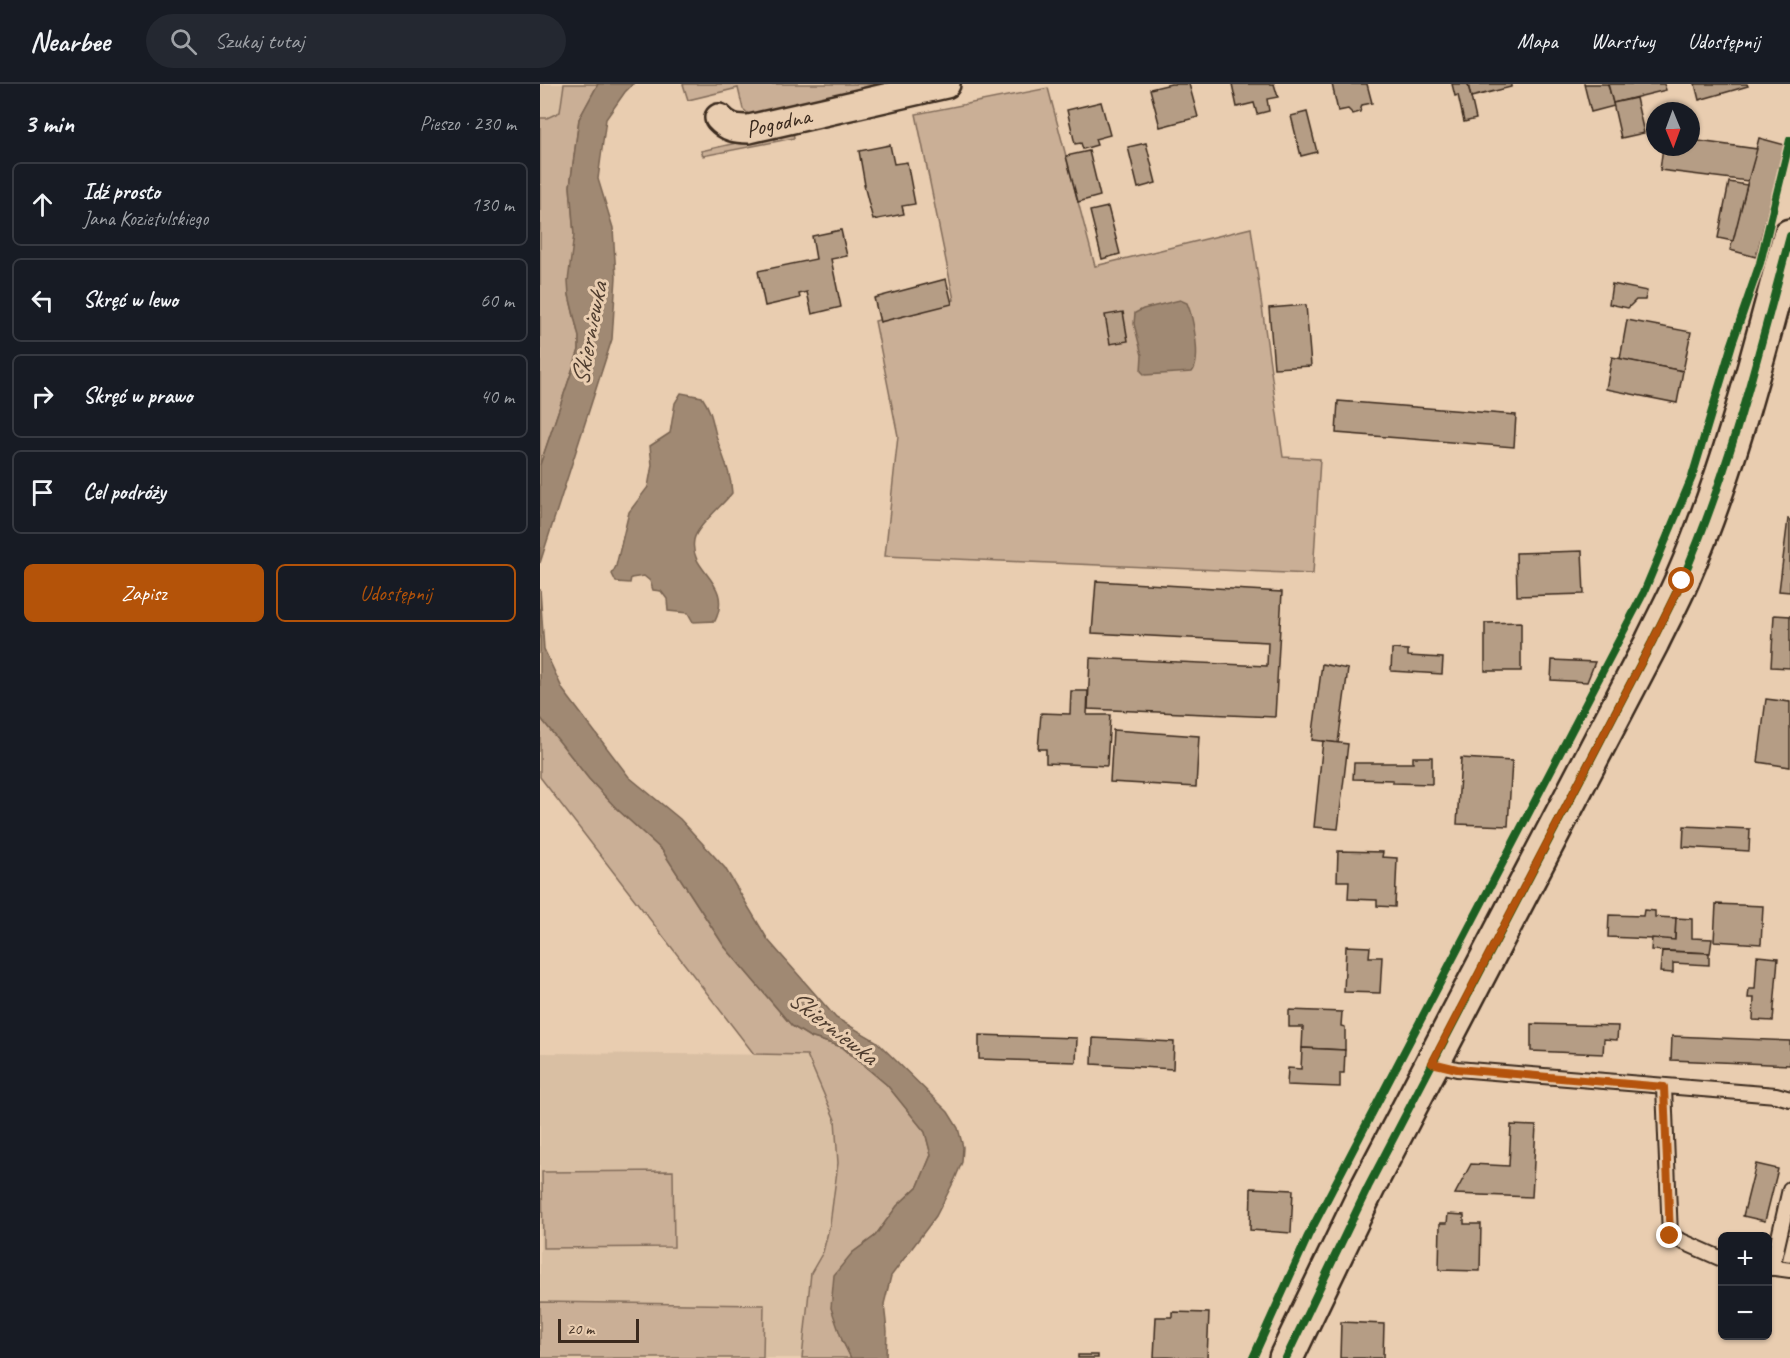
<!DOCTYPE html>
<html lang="pl">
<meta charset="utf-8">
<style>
:root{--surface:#171b24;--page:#242831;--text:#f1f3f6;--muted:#9ea1a6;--line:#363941;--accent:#b45309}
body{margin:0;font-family:Caveat,sans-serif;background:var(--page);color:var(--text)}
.controls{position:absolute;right:18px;bottom:18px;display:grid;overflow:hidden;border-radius:9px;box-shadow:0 2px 4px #0004}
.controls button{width:54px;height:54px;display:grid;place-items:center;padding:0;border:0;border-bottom:2px solid var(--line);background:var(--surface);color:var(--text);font:30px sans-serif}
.compass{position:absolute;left:1106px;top:18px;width:54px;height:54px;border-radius:50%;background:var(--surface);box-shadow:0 2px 4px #0004;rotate:179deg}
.scale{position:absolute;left:18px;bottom:15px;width:81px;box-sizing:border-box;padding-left:6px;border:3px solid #3b2a1e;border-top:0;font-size:16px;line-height:21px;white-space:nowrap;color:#3b2a1e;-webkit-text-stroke:4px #e9cdb0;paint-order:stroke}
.stop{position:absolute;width:18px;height:18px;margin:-14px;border:4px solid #b45309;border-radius:50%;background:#fff}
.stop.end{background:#b45309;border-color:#fff;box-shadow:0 2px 6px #0008}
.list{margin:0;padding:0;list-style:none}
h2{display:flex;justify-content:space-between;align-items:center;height:78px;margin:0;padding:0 24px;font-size:26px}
h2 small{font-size:20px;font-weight:400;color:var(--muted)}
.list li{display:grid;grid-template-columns:39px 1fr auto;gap:18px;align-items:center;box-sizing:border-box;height:84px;margin:0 12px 12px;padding:0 12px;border:2px solid var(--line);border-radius:9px}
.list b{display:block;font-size:22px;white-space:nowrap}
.list p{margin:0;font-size:20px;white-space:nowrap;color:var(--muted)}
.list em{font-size:20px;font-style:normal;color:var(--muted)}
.actions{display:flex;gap:12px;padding:18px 24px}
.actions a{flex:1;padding:14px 0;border:2px solid var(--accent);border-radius:9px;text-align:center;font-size:21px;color:var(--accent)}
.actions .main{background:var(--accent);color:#fff}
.icon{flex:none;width:33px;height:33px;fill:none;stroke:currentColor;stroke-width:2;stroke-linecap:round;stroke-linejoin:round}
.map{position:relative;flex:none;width:1250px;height:1274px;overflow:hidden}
header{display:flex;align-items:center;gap:36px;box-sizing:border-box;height:84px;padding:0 30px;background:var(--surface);border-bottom:2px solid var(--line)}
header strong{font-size:28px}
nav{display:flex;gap:33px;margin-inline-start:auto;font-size:21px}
.search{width:420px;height:54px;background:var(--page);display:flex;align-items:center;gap:15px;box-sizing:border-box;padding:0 21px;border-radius:33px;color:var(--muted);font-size:22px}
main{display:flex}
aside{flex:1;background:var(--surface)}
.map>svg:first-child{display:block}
.built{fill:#d9bfa3}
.green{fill:#caaf96;stroke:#826c5a;stroke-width:1.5}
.water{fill:#a08973;stroke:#786351;stroke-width:1.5}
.building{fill:#b59d85;stroke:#3b2a1e;stroke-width:1.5}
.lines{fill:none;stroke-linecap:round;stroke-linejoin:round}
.service-casing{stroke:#3b2a1e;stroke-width:18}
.minor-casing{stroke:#3b2a1e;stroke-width:32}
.secondary-casing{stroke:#3b2a1e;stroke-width:38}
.service{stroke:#e9cdb0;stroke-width:14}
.minor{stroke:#e9cdb0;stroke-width:27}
.secondary{stroke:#e9cdb0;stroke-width:33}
.cycleway-casing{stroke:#e9cdb0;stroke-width:11}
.cycleway{stroke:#1b5e20;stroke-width:8}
.route{stroke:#b45309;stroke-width:8}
.labels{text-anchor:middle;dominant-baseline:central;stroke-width:6;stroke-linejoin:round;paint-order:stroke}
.street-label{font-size:24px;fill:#3b2a1e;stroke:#e9cdb0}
.water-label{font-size:26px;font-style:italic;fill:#4f3d2f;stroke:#e9cdb0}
</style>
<header>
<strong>Nearbee</strong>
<div class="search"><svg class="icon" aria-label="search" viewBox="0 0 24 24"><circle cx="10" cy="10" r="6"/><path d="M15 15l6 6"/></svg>Szukaj tutaj</div>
<nav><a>Mapa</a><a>Warstwy</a><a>Udostępnij</a></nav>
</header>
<main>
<aside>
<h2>3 min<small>Pieszo · 230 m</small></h2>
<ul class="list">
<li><svg class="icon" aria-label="ahead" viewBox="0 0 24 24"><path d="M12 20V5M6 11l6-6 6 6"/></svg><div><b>Idź prosto</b><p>Jana Kozietulskiego</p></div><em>130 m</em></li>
<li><svg class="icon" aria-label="left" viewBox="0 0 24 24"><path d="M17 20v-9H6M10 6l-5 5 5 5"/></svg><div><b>Skręć w lewo</b></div><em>60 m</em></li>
<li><svg class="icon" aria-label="right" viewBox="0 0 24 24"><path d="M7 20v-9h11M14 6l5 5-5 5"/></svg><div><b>Skręć w prawo</b></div><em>40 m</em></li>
<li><svg class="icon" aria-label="arrive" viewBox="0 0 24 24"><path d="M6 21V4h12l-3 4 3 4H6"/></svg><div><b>Cel podróży</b></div></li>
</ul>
<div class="actions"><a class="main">Zapisz</a><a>Udostępnij</a></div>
</aside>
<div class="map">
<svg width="1250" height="1274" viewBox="0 0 1250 1274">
<rect width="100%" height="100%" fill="#e9cdb0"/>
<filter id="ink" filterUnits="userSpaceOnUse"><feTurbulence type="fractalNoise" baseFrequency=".0167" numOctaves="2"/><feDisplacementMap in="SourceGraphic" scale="12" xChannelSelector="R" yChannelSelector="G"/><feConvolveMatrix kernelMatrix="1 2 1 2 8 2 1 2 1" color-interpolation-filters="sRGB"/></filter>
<g filter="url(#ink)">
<!-- built -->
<g class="built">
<path d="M0,0H24L20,28L7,34H0Z"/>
<path d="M0,969L267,971L295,1036L298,1079L290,1140L283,1168L271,1189L262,1274H0Z"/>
</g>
<!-- green -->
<g class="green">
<path d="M24,0H58L39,35L30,102L34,151L29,211L39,253V266L0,381V34H7L20,28Z"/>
<path d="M143,0H356L210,31L203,25L198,4L148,16Z"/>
<path d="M508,4L555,182L711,144L743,373L780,375L773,490L345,472L358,352L335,237L414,216L376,30Z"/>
<path d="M253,46L254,54L163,72L161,67Z"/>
<path d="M0,633L49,695L77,725L122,766L184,862L252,942L270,953L302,963L347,1001L385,1048L391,1071L378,1102L357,1122L335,1152L312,1169L302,1256L311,1274H262L271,1189L283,1168L290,1140L298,1079L295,1036L267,971L214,970L0,693Z"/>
<path d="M133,1087L134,1163L3,1164L2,1088Z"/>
<path d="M0,1218L224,1221L223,1274H0Z"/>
</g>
<!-- water -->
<g class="water">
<path d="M58,0H93L85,8L66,35L58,95L73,144L76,193L72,255L0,479V381L39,266V253L29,211L28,197L34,151L30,102L39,35Z"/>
<path d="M640,216L647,219C653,233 662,276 652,288L605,291L601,287L602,271L594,240L595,229L603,225Z"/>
<path d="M141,309L162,313C174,331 172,340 178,358C184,376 191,390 192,409C183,421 156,443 154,456C148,488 194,497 175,537L153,538L148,529L128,527L127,515L121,507L113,506L110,497L104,492L91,494L90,499L76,498L72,490L76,482L89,428L108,403L112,381L110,362L130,349L135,319Z"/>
<path d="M0,505L4,565L23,606L89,693L140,735L185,784L228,856L296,934L336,957L408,1028L418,1044L423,1063L422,1078L415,1095L396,1132L351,1192L344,1220L347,1247L346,1274H311L302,1256L291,1224L294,1191L312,1169L335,1152L357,1122L378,1102L391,1071L385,1048L347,1001L302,963L270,953L252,942L184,862L122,766L77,725L49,695L0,633Z"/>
</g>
<!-- building -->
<g class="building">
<path d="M631,0H649L658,33L620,43L610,5Z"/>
<path d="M692,0H734L738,13L727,15L729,27L717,30L714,19L697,23Z"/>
<path d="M792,0H827L832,19L822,21L820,28L813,30L808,25L798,27Z"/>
<path d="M912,0H928L936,35L924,38L918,11L915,12Z"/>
<path d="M928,0H971V3L931,13Z"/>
<path d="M1044,0H1068L1074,22L1051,28Z"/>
<path d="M1068,0H1124L1126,6L1073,19Z"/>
<path d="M1155,0H1207L1208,2L1159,16Z"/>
<path d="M1096,14L1104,49L1081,54L1073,19Z"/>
<path d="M561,18L570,51L555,55L557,61L543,65L541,59L535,60L527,26Z"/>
<path d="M767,28L777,68L761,72L751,32Z"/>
<path d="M1219,54L1245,61L1216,173L1190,166Z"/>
<path d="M1151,56L1217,65L1208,97L1120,86L1123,63H1151Z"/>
<path d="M606,59L616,99L598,104L588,63Z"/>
<path d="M350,61L354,80L367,78L375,120L362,122L364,130L333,136L324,101H325L319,67Z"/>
<path d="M549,67L560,112L538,118L526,72Z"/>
<path d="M1189,98L1207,101L1193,157L1178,154Z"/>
<path d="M568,123L580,170L562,175L550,127Z"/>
<path d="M301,146L307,172L291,175L301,223L272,230L267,208L259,210L260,214L225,222L218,187L276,175L272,152Z"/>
<path d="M406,195L412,220L340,238L334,214Z"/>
<path d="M1072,200L1107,207L1105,216H1096L1088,224L1069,220Z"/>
<path d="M766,221L771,282L734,284L729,224Z"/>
<path d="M583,228L588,257L570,260L565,231Z"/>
<path d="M1087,236L1151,248L1143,287L1080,275Z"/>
<path d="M1072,273L1143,287L1137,319L1066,305Z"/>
<path d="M798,317L976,331L974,363L796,349Z"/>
<path d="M1248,435L1250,436V508L1239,507Z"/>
<path d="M1042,467L1044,510L977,512L976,469Z"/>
<path d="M556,497L742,508L735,633L548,625L550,574L727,582L728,558L552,549Z"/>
<path d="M1234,531L1250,532V584L1231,583Z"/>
<path d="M981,538V587H945V539Z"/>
<path d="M852,565L868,566V572L903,574L902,590L851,587Z"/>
<path d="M1012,576L1055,578L1047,598L1011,596Z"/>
<path d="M782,580L808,585L798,659L772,656Z"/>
<path d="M531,607H548L547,631H570L567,682L506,679V665H498L501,629L530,630Z"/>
<path d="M1226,615L1250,618V683L1218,678Z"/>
<path d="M573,646L659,652L656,703L570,698Z"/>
<path d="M783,657L808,660L798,745L774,743Z"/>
<path d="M873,673H892V700L853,699V696L813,695L814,679H873Z"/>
<path d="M921,674L972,677L968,742L917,740Z"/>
<path d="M1144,742L1210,745L1209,767L1143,763Z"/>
<path d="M798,767L843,768L842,773L857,774L855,823L837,822V816L808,815L809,797H797Z"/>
<path d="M1176,820L1223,822L1221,860L1174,857Z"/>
<path d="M1104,826L1115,827V833L1136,834L1135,856L1068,853L1069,831L1103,832Z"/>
<path d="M1136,834L1152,835V854L1172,855L1170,869L1111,866L1112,854L1135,856Z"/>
<path d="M806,862L830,863L829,873H842L840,909L804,908Z"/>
<path d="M1122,867L1169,869V881L1133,879V889L1120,888Z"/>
<path d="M1217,872L1238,874L1233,937L1213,936L1214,914H1208L1209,905H1215Z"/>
<path d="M749,926L802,928L801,942L805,943V966L762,964L763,943H749Z"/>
<path d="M991,940L1078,942L1077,956L1064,955L1063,970L991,967Z"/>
<path d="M439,951L537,954L536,978L439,975Z"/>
<path d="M1132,952L1250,957V981L1131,976Z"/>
<path d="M553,954L634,958L633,985L552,980Z"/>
<path d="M762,964L805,966L804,989H800V1003L747,1001L748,984L761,985Z"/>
<path d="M971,1041L996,1042L992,1113L915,1110L931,1080L969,1082Z"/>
<path d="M1216,1080L1238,1085L1225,1137L1203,1132Z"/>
<path d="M711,1104L753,1106L751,1149L710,1146Z"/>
<path d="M908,1130L924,1131V1140H941L940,1187L899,1186L900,1139H907Z"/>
<path d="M632,1228L669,1229L667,1274L614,1273L616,1233H632Z"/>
<path d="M801,1238L844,1240L843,1274H800Z"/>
<rect x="538" y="1271" width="20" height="3"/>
</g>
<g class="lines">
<!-- service casing -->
<g class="service-casing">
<g id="service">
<path d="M892,979L917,985L1236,1011L1250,1015"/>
<path d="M1124,1003L1130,1152L1182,1175"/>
<path d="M1228,1183L1250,1186"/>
<path d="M1232,1184L1250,1105"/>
</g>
</g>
<!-- minor casing -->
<g class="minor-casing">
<g id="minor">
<path id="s1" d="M179,34C188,44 196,45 209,45L406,0"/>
</g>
</g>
<!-- secondary casing -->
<g class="secondary-casing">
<path id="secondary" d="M746,1274L828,1103L1112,558C1122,537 1133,517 1142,496C1190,386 1219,268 1250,152"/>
</g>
<!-- service -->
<use href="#service" class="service"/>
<!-- minor -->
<use href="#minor" class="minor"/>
<!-- secondary -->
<use href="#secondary" class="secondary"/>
<!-- cycleway casing -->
<g class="cycleway-casing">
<g id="cycleway">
<path d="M713,1274L768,1152L1104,508L1152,393L1192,260L1220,179L1250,56"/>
<path d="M746,1274L828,1103L1112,558C1122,537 1133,517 1142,496C1190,386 1219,268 1250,152"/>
</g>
</g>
<!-- cycleway -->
<use href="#cycleway" class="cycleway"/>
</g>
</g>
<g class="lines" filter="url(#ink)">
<!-- route -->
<path class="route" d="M1130,1152L1124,1003L917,985L892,979L1112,558L1142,497"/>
</g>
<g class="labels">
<!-- street labels -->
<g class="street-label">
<text stroke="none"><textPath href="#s1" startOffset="63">Pogodna</textPath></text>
</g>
<!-- water labels -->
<g class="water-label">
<text transform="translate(49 250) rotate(-79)">Skierniewka</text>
<text transform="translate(293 943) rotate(38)">Skierniewka</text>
</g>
</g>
</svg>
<div class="controls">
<button>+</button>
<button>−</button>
</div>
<svg class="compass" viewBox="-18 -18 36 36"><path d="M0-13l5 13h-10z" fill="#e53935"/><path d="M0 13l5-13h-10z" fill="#9ea1a6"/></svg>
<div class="scale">20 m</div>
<div class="stop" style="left:1142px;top:497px"></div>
<div class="stop end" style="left:1130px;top:1152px"></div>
</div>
</main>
